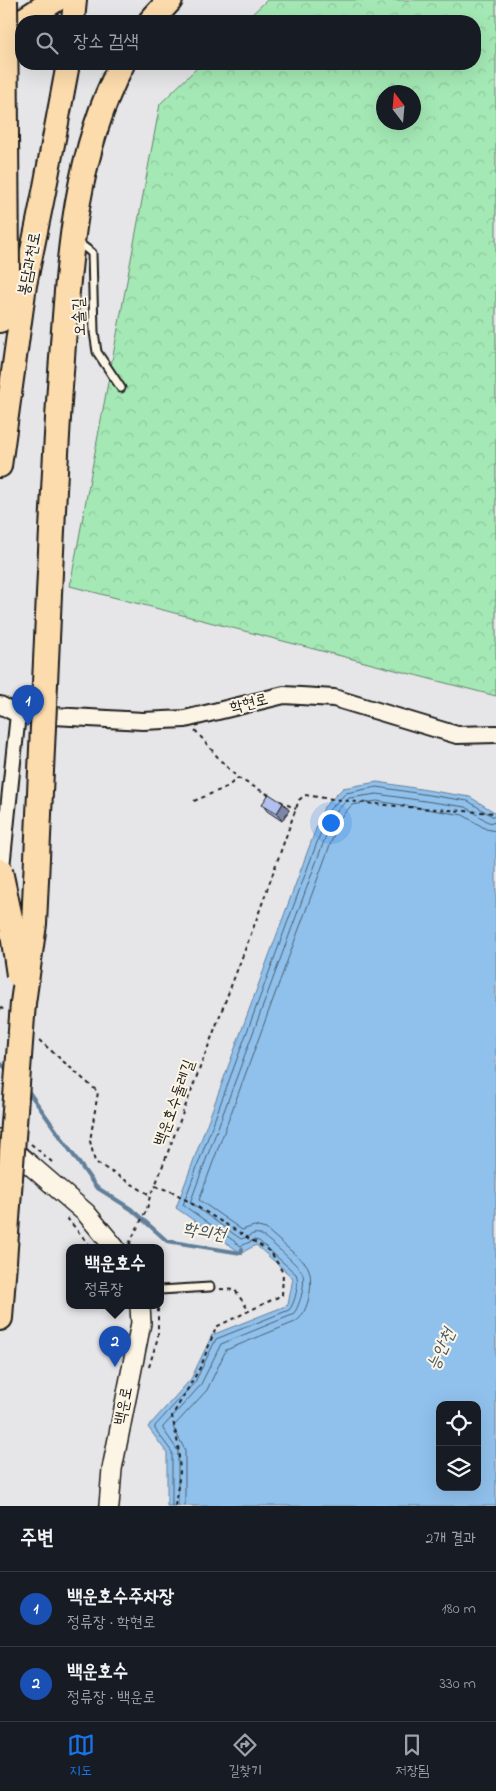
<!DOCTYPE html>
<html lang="ko">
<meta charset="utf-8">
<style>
:root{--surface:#171b24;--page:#20242c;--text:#f1f3f6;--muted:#9ea1a6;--line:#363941;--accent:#1a73e8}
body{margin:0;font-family:"Indie Flower","Poor Story",sans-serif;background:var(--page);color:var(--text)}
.controls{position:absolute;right:15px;bottom:15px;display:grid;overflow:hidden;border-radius:10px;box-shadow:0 5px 20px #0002}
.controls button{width:45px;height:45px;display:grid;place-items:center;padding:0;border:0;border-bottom:1px solid var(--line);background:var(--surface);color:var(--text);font:25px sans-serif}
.compass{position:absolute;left:376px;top:85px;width:45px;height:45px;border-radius:50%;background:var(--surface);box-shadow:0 5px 20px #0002;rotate:344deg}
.you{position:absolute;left:330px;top:822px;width:18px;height:18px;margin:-12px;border:4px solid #fff;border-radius:50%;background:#1a73e8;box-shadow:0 0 0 8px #1a73e833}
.badge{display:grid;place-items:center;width:32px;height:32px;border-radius:50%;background:var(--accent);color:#fff;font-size:16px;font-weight:700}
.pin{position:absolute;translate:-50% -41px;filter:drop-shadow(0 1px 2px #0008)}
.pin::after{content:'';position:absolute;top:26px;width:18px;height:15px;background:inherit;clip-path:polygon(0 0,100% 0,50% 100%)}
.popup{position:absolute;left:66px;top:1244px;width:98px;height:65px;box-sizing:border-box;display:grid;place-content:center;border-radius:10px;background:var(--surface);filter:drop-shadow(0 1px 4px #0005);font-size:16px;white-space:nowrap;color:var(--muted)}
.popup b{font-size:19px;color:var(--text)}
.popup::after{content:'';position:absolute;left:50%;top:100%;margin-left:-10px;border:10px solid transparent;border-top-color:var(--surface)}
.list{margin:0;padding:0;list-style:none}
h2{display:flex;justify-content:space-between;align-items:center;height:65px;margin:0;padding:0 20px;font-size:21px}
h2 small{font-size:16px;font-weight:400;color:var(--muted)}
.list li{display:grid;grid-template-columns:32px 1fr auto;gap:15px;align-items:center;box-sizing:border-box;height:75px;padding:0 20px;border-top:1px solid var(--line)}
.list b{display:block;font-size:19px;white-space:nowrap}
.list p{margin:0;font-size:16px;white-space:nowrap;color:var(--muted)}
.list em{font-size:16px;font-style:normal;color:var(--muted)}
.icon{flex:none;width:28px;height:28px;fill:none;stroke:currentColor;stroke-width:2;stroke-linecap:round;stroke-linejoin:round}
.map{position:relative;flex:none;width:496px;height:1506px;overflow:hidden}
.search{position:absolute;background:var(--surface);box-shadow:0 5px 20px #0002;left:15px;right:15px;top:15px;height:55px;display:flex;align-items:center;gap:12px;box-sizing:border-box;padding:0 18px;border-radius:20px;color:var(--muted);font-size:19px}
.sheet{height:215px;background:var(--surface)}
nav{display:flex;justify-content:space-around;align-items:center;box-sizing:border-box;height:70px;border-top:1px solid var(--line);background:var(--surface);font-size:14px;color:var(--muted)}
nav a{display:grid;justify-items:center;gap:2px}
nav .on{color:var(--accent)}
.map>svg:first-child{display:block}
.forest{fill:url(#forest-crowns);stroke:#608268;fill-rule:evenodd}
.water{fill:#90c1ec;stroke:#627f99;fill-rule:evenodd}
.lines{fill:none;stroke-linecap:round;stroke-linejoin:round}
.shore{stroke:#4a5e6f;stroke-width:1}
.stream{stroke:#627f99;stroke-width:4}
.service-casing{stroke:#1c1c1c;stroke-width:11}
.minor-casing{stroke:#1c1c1c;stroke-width:18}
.tertiary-casing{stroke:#1c1c1c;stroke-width:20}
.secondary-casing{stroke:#1c1c1c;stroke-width:22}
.trunk-casing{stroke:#1c1c1c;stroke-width:26}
.motorway-casing{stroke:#1c1c1c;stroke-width:28}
.path{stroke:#1c1c1c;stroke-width:2;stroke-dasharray:4 4;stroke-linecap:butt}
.service{stroke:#fcf5e5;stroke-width:7}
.minor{stroke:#fcf5e5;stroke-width:14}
.tertiary{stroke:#fcf5e5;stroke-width:16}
.secondary{stroke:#fcf5e5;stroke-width:19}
.trunk{stroke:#fcdcac;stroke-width:22}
.motorway{stroke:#fcdcac;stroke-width:24}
.motorway-bridge-casing{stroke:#1c1c1c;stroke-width:28;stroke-linecap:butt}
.motorway-bridge{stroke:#fcdcac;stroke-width:24}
.wall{fill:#99a5ce;stroke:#1c1c1c}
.shaded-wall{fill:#7d86a8;stroke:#1c1c1c}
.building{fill:#b2c0f0;stroke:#1c1c1c}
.labels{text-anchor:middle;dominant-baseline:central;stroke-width:4;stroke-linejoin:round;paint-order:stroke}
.street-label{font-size:16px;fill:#1c1c1c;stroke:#fcf5e5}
.water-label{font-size:18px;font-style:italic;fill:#455665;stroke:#fcf5e5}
</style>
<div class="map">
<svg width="496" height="1506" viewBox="0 0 496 1506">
<defs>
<pattern id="forest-crowns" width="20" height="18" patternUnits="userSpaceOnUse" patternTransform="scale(1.25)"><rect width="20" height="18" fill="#a4e9b5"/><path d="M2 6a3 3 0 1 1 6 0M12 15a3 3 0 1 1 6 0" fill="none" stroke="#8dc79b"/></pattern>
</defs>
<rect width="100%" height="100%" fill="#e6e5e8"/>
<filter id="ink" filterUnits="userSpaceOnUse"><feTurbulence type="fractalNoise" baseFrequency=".02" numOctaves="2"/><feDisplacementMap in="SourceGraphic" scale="10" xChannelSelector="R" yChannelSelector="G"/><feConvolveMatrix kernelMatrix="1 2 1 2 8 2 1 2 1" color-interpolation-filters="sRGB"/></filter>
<g filter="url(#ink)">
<!-- forest -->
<path class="forest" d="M267,0H496V696L70,586L160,104L201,64H475V21H245ZM384,92H414V122H384Z"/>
<!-- water -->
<path class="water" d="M377,782L470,797L496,813V1506H167V1453L148,1427L191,1379L212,1335L288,1305L293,1278L256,1245L241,1253L176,1208L324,807L343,788ZM440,1405H477V1487H440Z"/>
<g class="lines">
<!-- shore -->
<g class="shore">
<path d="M172,1506V1452L155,1429V1426L195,1382L216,1339L289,1310C295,1304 300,1281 296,1274L259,1241L254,1240L241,1246L183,1205L329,810L346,793L377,787L468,801L492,816L496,817"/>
<path d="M178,1506V1451L163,1429V1427L200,1386L221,1344L292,1315C299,1310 307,1281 302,1272C300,1267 264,1235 259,1234C252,1232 247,1238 241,1239L190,1203L334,814L349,798L377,794L466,807L488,822L496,823"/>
<path d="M185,1506V1450L173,1427L207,1390L226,1350L295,1322C309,1314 316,1277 306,1264L266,1229L254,1226L242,1230L199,1200L340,818L352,805L377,801L463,815L486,829L496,831"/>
</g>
<!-- stream -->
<g class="stream">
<path d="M0,1063L9,1071"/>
<path d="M26,1088L96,1187L131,1209L167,1241L241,1253L242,1249"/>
</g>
<!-- service casing -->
<g class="service-casing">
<g id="service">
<path d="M80,244L92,253L94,332L97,352L121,388"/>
<path d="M160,1290L210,1287"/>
</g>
</g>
<!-- minor casing -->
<g class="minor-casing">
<path id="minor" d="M1,877L18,714"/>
</g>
<!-- tertiary casing -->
<g class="tertiary-casing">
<path id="tertiary" d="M0,705L18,714L143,721L185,719L284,695L334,698L457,735L496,734"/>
</g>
<!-- secondary casing -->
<g class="secondary-casing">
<g id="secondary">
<path d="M0,1139L86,1213L115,1248"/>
<path d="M109,1506L112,1469L141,1323L140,1306"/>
</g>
</g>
<!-- trunk casing -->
<g class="trunk-casing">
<g id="trunk">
<path d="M73,21L75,0"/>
<path d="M0,466L25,285L44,192L68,64"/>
</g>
</g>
<!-- motorway casing -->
<g class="motorway-casing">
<g id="motorway">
<path d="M22,21L55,0"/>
<path d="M151,21L170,0"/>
<path d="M0,320L7,270"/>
<path d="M45,683C50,575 54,466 62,358C69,259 75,154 122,64"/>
<path d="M0,1318L9,1191"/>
</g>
</g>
<!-- path -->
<g class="path">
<path d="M195,730L221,761L238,778L269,795"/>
<path d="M194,801L227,787L238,778"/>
<path d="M280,801L296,809"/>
<path d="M0,1007L5,1011"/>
<path d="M39,1040L98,1092L90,1141L95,1162L150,1195L155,1186"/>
<path d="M31,1144L52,1162"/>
<path d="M67,1218L92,1248"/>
<path d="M129,1243L135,1248"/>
<path d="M129,1244L147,1209L150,1196"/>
<path d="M220,1289L235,1290L249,1311"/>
<path d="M149,1367L158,1337V1306"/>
<path d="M175,1506L180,1472L178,1444L172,1416L201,1366L216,1327L282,1295L283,1273L271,1252L173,1192L155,1186L257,918L299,800L305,795C368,805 432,809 496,813"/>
</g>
<!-- service -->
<use href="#service" class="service"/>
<!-- minor -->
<use href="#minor" class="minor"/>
<!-- tertiary -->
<use href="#tertiary" class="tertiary"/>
<!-- secondary -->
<use href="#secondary" class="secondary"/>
<!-- trunk -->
<use href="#trunk" class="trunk"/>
<!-- motorway -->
<use href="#motorway" class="motorway"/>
<!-- motorway-bridge casing -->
<g class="motorway-bridge-casing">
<g id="motorway-bridge">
<path d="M5,0L7,270"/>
<path d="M0,871L12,927L19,975"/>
<path d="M9,1191L23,1003L34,924L45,683"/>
</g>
</g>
<!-- motorway-bridge -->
<use href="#motorway-bridge" class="motorway-bridge"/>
</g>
<!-- wall -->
<path class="wall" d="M283,803L289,810L282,821L267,811L262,804Z"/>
<!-- shaded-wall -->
<path class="shaded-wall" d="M283,803L289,810L282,821L277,813Z"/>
<!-- building -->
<path class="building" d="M269,794L283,803L277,813L262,804Z"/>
</g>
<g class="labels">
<!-- street labels -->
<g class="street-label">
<text transform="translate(30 264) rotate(-79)">봉담과천로</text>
<text transform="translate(80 317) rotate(-93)">오솔길</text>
<text transform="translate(249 704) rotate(-14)">학현로</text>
<text transform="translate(175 1103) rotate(-70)">백운호수둘레길</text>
<text transform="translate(124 1406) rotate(-79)">백운로</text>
</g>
<!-- water labels -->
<g class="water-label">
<text transform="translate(204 1233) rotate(9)">학의천</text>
<text transform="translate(442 1350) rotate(-65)">능안천</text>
</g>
</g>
</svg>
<div class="controls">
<button><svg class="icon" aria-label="locate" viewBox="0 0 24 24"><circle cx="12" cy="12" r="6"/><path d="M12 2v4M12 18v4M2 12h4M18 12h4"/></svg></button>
<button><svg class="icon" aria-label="layers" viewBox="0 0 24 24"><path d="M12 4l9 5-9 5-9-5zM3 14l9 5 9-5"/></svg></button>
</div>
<svg class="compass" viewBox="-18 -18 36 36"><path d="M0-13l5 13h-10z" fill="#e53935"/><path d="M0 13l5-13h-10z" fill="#9ea1a6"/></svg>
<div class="you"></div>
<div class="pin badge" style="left:28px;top:726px;background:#1a4fb4">1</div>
<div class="pin badge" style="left:115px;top:1367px;background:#1a4fb4">2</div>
<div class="popup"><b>백운호수</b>정류장</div>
<div class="search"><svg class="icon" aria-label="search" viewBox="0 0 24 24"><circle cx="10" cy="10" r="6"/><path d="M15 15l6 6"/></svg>장소 검색</div>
</div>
<section class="sheet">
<h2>주변<small>2개 결과</small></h2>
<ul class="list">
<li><span class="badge" style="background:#1a4fb4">1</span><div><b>백운호수주차장</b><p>정류장 · 학현로</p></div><em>180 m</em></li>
<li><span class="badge" style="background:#1a4fb4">2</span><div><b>백운호수</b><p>정류장 · 백운로</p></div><em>330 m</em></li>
</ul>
</section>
<nav>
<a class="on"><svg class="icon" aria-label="map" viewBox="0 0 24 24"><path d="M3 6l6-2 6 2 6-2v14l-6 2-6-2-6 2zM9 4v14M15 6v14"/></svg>지도</a>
<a><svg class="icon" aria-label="directions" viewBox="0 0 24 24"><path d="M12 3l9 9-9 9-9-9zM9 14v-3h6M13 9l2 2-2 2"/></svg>길찾기</a>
<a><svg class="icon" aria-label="saved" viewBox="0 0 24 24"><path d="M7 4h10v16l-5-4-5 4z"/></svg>저장됨</a>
</nav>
